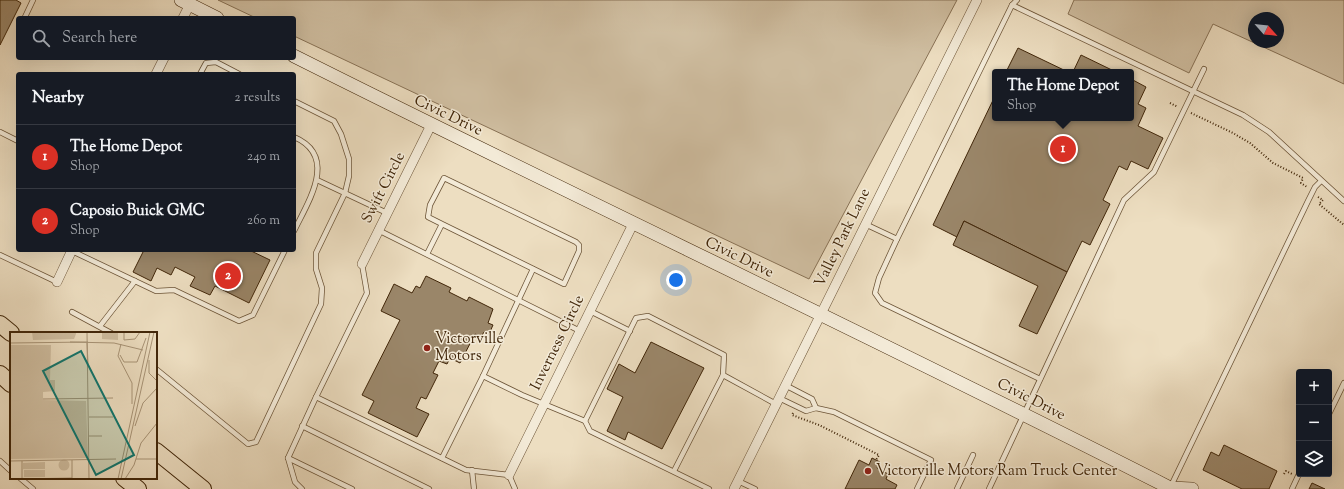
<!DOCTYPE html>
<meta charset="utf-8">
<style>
:root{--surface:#171b24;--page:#242831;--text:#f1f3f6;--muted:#9ea1a6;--line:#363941;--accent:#d93025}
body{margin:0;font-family:"Sorts Mill Goudy",serif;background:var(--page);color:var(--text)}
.controls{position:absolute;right:12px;bottom:12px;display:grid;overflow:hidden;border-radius:4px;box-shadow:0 4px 16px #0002}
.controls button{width:36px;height:36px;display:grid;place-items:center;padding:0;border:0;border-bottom:1px solid var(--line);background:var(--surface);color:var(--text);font:20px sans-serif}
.compass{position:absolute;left:1248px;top:12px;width:36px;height:36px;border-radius:50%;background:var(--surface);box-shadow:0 4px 16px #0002;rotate:117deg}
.you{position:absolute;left:676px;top:280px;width:14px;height:14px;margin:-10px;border:3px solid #fff;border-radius:50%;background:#1a73e8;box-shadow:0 0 0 6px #1a73e833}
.badge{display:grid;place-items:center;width:26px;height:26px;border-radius:50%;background:var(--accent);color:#fff;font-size:13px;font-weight:700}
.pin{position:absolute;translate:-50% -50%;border:2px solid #fff;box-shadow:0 1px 4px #0006}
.popup{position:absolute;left:992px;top:69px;width:142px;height:52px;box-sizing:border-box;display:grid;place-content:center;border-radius:4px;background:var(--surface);filter:drop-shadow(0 1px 3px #0005);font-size:13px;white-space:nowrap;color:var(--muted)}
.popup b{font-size:15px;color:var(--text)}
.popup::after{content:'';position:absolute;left:50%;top:100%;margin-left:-8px;border:8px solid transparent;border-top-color:var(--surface)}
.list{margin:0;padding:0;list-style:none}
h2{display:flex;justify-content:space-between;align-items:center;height:52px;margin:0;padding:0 16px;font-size:17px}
h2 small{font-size:13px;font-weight:400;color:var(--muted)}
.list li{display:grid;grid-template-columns:26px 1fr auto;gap:12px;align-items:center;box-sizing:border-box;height:64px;padding:0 16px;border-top:1px solid var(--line)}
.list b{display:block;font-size:15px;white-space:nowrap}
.list p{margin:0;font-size:13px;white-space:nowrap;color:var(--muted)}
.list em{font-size:13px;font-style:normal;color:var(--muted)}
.icon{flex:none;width:22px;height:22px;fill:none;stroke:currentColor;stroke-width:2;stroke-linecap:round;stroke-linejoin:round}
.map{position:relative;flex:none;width:1344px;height:489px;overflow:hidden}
.search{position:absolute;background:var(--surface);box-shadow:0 4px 16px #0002;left:16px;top:16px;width:280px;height:44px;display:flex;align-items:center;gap:10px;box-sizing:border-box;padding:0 14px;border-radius:4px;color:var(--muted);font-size:15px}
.panel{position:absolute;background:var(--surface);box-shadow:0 4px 16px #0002;left:16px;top:72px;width:280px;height:180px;border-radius:4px}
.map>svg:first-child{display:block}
.green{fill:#d0bfa2;stroke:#887256;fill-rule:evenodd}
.building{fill:#9a8669;stroke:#412609}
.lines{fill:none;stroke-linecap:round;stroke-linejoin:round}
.lane-casing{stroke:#6c5437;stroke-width:6}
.street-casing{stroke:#6c5437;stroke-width:10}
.secondary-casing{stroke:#412609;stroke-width:14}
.highway-casing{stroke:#412609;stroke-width:18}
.path{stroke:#412609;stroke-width:2;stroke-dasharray:1 2;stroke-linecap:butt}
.lane{stroke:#f3ead7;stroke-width:4.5}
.street{stroke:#f3ead7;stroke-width:9}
.secondary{stroke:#f3ead7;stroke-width:13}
.highway{stroke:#eddec1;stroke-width:16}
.poi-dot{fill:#8f2418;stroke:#f3ead7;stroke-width:1.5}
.labels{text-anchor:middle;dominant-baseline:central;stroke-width:3;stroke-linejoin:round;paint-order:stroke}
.street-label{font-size:15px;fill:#412609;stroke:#f3ead7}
.poi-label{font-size:15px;fill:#412609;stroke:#f3ead7;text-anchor:start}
.inset-road{fill:none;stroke:#a89477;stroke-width:1}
.view{fill:#0f766e;fill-opacity:0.15;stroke:#0f766e;stroke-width:2}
.inset-edge{fill:none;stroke:#412609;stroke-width:2}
</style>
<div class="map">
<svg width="1344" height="489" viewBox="0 0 1344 489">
<rect width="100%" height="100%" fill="#eddec1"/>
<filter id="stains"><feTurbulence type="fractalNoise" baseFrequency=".005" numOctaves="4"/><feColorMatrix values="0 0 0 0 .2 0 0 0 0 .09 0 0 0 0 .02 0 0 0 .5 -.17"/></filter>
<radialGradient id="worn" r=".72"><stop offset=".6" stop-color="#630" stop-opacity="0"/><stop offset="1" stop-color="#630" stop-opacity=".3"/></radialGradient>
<!-- green -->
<g class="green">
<path d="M218,0H957L809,279L294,36V18H256Z"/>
<path d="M1074,0H1344V84L1213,24L1189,73L1068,14ZM1254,18H1278V42H1254Z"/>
</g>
<!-- building -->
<g class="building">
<path d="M0,0H16L21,3L0,45Z"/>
<path d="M1018,48L1068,72H1006Z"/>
<path d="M1081,55L1116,72H1073Z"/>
<path d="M1131,79L1146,87L1138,104L1146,108L1138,126L1163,138L1148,169L1131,161L1127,170L1119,166L1103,200L1110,204L1090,245L1082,241L1067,272L964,221L957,237L933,225L995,96V118H1131Z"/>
<path d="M964,221L1067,272L1037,334L1019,326L1038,286L953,245Z"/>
<path d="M144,250H249L270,260L249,303L215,286L210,295L190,286L195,277L175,267L171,275L157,268L151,281L133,272Z"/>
<path d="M426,276L451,288L449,292L467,301L469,297L493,309L488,323L493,325L489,334L484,332L481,337L475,334L460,363L450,358L447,364L439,361L433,373L438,375L426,399L421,397L416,408L429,414L417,437L368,413L374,401L362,395L400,320L381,311L394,284L412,293L416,286L420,288Z"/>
<path d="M651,342L704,368L662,449L628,432L625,440L607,431L623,397L607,389L619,364L635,373Z"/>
<path d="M1224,445L1277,471L1269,489H1242L1203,470L1211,452L1219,456Z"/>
<path d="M872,458L880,462L877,468L888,474L886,479L897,485L895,489H845L859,460L869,465Z"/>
<path d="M1312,483L1325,489H1309Z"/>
</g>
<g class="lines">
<!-- lane casing -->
<g class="lane-casing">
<g id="lane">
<path d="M1017,0L1012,5L897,239L879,278L875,293L882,303L1040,379"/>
<path d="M1012,5L1243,115L1269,132L1344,201"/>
<path d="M26,18L25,17L33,0"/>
<path d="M200,74L206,63L216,62L239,74"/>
<path d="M0,132L18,141"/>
<path d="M294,137C339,156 308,202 294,231"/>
<path d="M317,180L387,213"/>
<path d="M865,224L897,239"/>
<path d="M378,230L580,331"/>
<path d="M72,251L156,291L174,290L239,321L253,315L285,250"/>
<path d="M427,254L442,224L428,217L430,205L444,178L576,242L579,245V251L564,284L442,224"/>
<path d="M0,255L57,282"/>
<path d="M362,264L367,293L316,397L466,470L509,475L515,489"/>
<path d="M533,269L483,376L522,395L585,421"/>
<path d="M590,311L630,331"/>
<path d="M72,312L111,333"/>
<path d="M100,326L135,281"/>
<path d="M156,369L248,444L256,442L321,304L322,288L316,269V253L345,193L349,176V159L341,134L334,121L294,101"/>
<path d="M785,385L812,399L816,408"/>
<path d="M779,398L806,411L816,408L834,412L931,460L917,489"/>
<path d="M1329,414L1344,383"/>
<path d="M302,426L429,489"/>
<path d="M288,458L352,489"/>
<path d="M442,458L483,376"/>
<path d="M0,461L11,471"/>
<path d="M472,470L474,489"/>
<path d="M674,471L723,375"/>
<path d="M20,478L33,489"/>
<path d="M738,481L755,489"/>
<path d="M1171,486L1308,201L1315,187L1321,181"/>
<path d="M302,489L295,482L288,458L316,397"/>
<path d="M709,489L590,431L585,421L636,318L648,316L724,355L723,375L776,404"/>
<path d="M957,489L973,455"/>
<path d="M989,489L1124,200L1154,172L1204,69"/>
<path d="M1292,489L1299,474"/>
</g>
</g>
<!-- street casing -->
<g class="street-casing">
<g id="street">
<path d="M183,18L190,4"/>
<path d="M156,74L164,58"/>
<path d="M362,264L431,125"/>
<path d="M57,282L72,250"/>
<path d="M509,475L633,224"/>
<path d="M734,489L977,0"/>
</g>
</g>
<!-- secondary casing -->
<g class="secondary-casing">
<g id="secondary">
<path d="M181,0L217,18"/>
<path d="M294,56C585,202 880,340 1170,488L1192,489"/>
</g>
</g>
<!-- highway casing -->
<g class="highway-casing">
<g id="highway">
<path d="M0,324L11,333"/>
<path d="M0,374L11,384"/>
<path d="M156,451L203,489"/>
<path d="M124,478L138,489"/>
</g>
</g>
<!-- path -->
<g class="path">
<path d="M1170,103L1178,107"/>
<path d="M1191,113L1233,133L1250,143L1273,163L1303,178L1301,183L1307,187"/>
<path d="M1318,197L1323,200L1319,204L1344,225"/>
<path d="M793,413L792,415L819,425L879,455L876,460"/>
<path d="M1284,474L1286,471L1292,474"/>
</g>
<!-- lane -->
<use href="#lane" class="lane"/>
<!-- street -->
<use href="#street" class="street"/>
<!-- secondary -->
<use href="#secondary" class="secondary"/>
<!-- highway -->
<use href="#highway" class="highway"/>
</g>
<!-- markers -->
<g class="poi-dot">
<circle cx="427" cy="348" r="4"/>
<circle cx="868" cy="471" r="4"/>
</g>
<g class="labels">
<!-- street labels -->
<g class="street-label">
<text transform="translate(448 116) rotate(26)">Civic Drive</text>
<text transform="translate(384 188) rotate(-63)">Swift Circle</text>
<text transform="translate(843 238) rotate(-64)">Valley Park Lane</text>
<text transform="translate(739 258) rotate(26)">Civic Drive</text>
<text transform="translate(558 343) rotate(-64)">Inverness Circle</text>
<text transform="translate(1031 400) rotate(27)">Civic Drive</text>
</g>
<!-- poi labels -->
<g class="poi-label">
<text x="435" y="339">Victorville<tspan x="435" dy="17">Motors</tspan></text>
<text x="876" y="471">Victorville Motors Ram Truck Center</text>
</g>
</g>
<!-- overview -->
<g transform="translate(10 332)">
<rect width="147" height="147" fill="#eddec1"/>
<path d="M22,0H66V2L64,7L23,8ZM92,0H108V8L92,7ZM0,13H41L40,48H45V59L33,60V68L76,69L78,126L0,127ZM48.5 133a5.5 5.5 0 1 1 11 0a5.5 5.5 0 1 1-11 0ZM35,130V137H13V131ZM14,138H35V145H14Z" fill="#d0bfa2"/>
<path class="inset-road" d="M77,0L79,147M114,0V8L125,7L130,0M60,10L104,11L133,18M0,11L78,10M77,11L78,32M111,12L108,24L122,51V72M110,23L114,30H127L136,6M139,28V41L147,49M33,67L103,66M79,85H103M125,94L133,71L147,56M79,104H92M126,127H147M62,128V147M0,129L106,127M12,129V147M12,147L62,146M108,147L140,0M111,147L144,0M115,147L124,133L131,111L147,91"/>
<path class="view" d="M71,19L124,123L86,143L33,39Z"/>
<rect width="147" height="147" class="inset-edge"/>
</g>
<rect width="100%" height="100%" filter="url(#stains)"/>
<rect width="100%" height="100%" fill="url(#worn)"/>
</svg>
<div class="controls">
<button>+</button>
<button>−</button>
<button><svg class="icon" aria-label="layers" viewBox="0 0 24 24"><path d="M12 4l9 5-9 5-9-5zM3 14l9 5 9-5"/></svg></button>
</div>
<svg class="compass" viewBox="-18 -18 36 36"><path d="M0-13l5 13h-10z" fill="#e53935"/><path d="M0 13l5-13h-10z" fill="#9ea1a6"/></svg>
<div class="you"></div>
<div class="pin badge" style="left:1063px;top:149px">1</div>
<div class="popup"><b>The Home Depot</b>Shop</div>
<div class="pin badge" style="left:228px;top:276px">2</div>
<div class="search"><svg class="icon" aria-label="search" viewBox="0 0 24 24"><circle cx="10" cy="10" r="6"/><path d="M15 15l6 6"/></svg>Search here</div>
<section class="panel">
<h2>Nearby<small>2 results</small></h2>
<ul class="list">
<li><span class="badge">1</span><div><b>The Home Depot</b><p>Shop</p></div><em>240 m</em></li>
<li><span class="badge">2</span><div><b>Caposio Buick GMC</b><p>Shop</p></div><em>260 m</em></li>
</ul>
</section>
</div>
